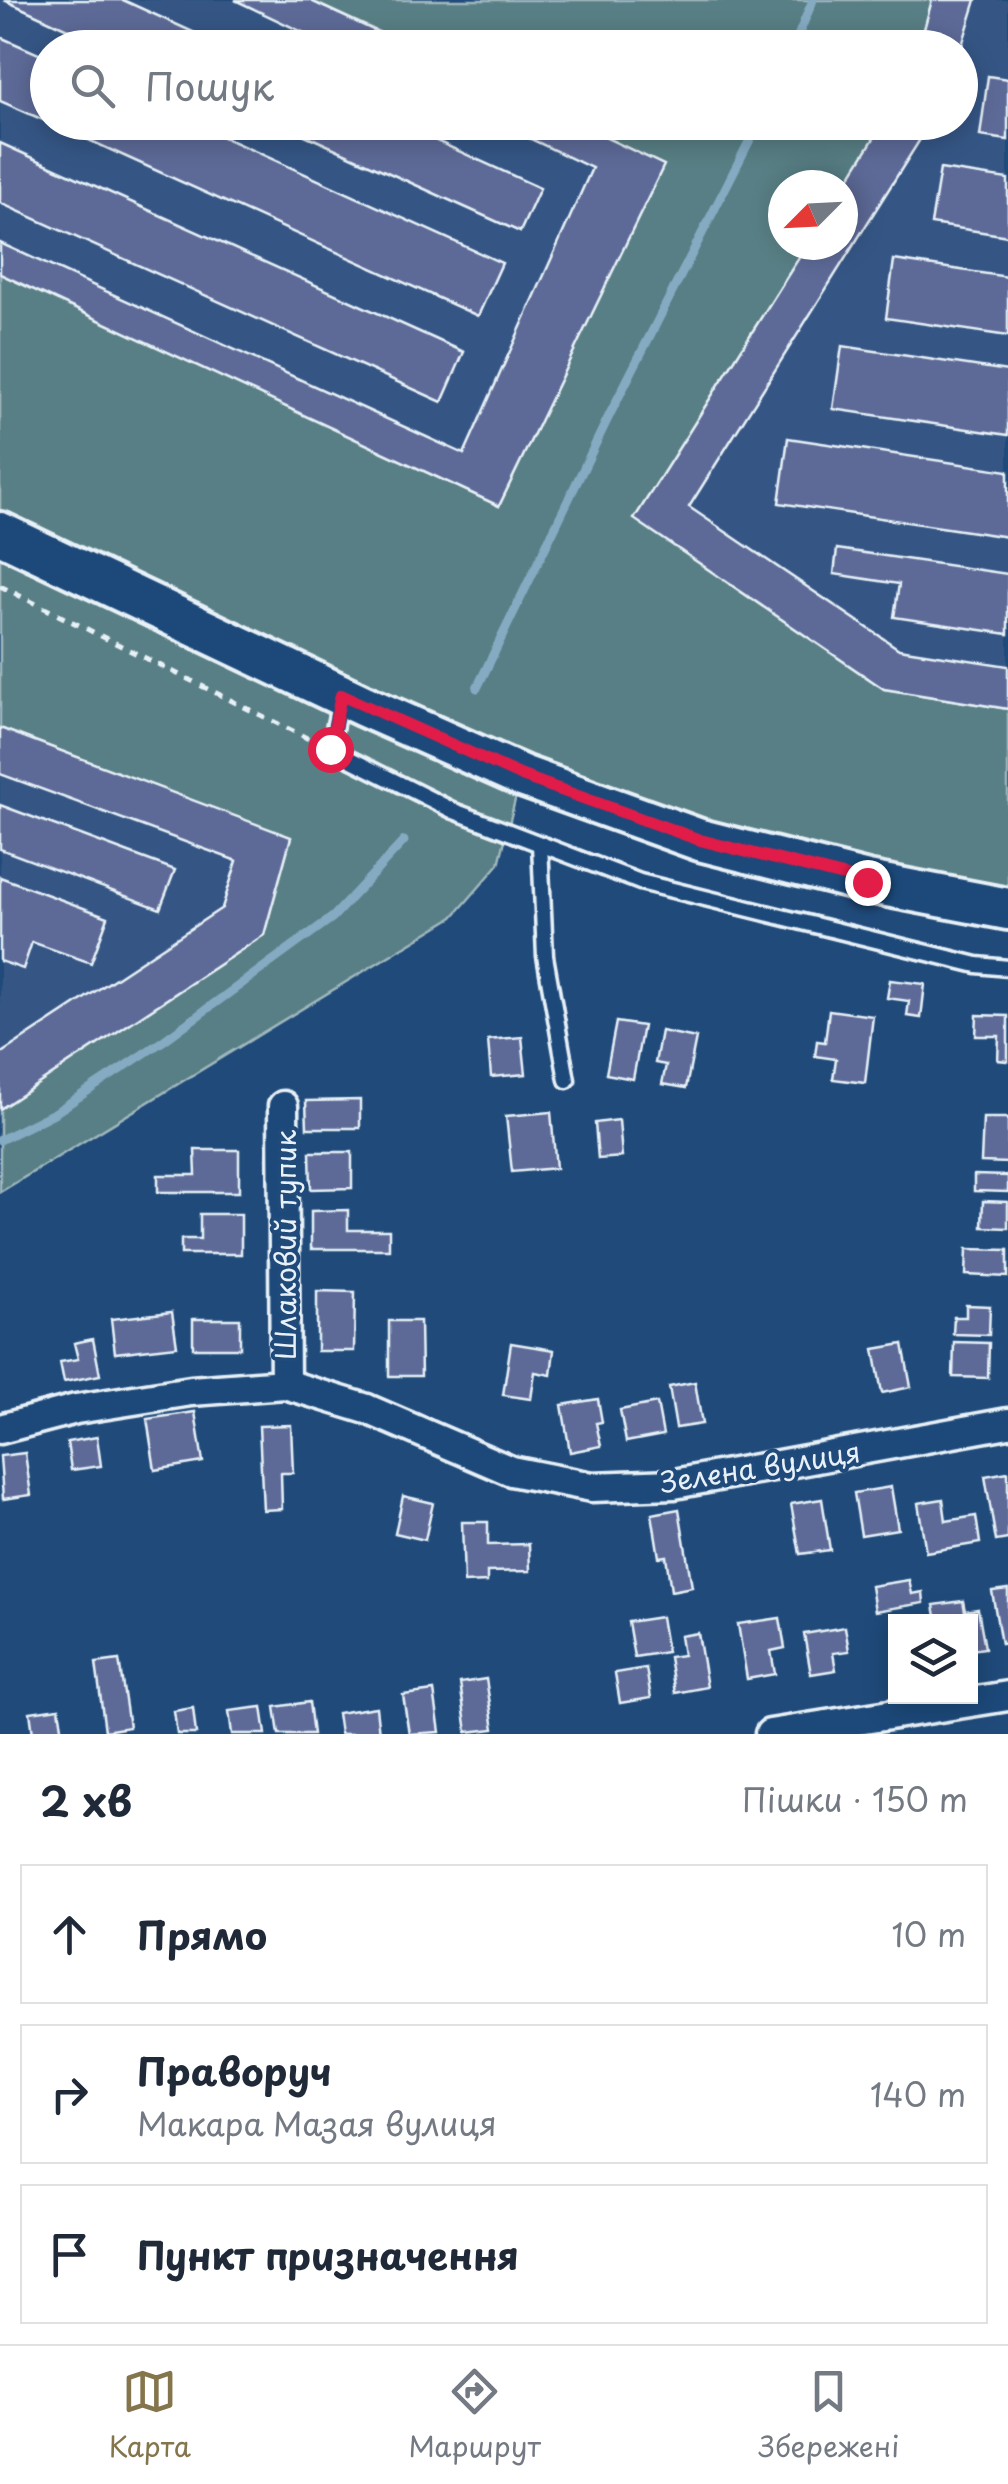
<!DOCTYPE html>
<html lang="uk">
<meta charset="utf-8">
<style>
:root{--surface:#fff;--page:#f2f2f3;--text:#1f2937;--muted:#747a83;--line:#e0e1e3;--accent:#84754c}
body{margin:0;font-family:"Playpen Sans",sans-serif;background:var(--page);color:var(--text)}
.controls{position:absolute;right:30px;bottom:30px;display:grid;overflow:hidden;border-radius:0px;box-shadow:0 5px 25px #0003}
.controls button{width:90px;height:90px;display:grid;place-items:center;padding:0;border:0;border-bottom:2px solid var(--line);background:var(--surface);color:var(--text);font:50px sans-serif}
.compass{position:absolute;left:768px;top:170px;width:90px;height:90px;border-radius:50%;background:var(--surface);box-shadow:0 5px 25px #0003;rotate:246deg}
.stop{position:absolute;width:30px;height:30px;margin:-22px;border:8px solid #e11d48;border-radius:50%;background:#fff}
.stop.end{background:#e11d48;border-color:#fff;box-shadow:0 2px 10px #0008}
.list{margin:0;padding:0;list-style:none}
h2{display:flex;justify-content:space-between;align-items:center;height:130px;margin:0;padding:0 40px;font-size:42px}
h2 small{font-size:32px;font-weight:400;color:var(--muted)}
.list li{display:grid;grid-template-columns:65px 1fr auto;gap:30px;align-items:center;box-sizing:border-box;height:140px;margin:0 20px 20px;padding:0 20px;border:2px solid var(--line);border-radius:0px}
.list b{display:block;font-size:38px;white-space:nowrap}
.list p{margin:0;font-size:32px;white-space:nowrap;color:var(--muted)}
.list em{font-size:32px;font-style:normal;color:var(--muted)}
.icon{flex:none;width:55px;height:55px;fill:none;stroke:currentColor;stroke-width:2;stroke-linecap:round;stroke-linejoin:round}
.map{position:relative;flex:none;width:1008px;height:1734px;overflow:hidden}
.search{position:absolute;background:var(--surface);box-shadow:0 5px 25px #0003;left:30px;right:30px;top:30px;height:110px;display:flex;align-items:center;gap:25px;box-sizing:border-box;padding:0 35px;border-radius:55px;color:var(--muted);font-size:38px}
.sheet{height:610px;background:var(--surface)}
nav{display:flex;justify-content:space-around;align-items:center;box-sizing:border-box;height:140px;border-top:2px solid var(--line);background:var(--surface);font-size:28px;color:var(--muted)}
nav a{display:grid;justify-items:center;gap:5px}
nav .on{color:var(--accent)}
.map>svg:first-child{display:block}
.built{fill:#365785}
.green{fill:#587f85;stroke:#a0b8be;stroke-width:2.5}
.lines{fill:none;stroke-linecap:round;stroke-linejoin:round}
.stream{stroke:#85abc3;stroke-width:9}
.building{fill:#5d6b97;stroke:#e8f1f8;stroke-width:2.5}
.lane-casing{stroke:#e8f1f8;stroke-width:21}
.street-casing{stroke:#e8f1f8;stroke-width:35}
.secondary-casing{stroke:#e8f1f8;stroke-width:48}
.path{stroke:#e8f1f8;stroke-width:5;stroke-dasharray:8 8;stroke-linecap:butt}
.lane{stroke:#1f4a7a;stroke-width:14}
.street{stroke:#1f4a7a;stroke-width:28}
.secondary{stroke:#1f4a7a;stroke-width:40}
.route{stroke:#e11d48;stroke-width:12}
.labels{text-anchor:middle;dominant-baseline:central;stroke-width:8;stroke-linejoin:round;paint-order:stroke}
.street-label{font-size:28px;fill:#e8f1f8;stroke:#1f4a7a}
</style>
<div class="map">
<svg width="1008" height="1734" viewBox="0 0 1008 1734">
<rect width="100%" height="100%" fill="#1f4a7a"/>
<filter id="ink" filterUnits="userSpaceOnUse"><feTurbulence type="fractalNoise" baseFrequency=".01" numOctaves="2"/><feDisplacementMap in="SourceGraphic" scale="20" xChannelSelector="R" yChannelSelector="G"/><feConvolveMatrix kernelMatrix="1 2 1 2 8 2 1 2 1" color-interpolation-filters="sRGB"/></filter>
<g filter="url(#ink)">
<!-- built -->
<g class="built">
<path d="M0,0H309L412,47L48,48V122L573,123L664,165L499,506L0,274Z"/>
<path d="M932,0H1008V709L884,689L634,519L843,245L884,123L960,122V48Z"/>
<path d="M0,728L291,837L264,935L0,1109Z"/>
</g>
<!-- green -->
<g class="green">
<path d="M309,0H932L919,48L412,47Z"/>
<path d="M573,123H884L843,188V185H783V245H807L635,519L884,689L1008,709V898L869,871L526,767L0,521V274L499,506L663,165Z"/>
<path d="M0,542L519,784L499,864L453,917L0,1192V1109L264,935L291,838L0,728Z"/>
</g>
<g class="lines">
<!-- stream -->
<g class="stream">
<path d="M793,48L813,0"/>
<path d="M477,688L610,414L759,122"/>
<path d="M0,1140L56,1112L163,1041L333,917L404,841"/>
</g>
</g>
<!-- building -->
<g class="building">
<path d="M4,0H123L228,48H109Z"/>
<path d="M235,0H309L412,48H336Z"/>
<path d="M932,0H976L960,52V48H919Z"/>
<path d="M0,37L48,58V122L0,101Z"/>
<path d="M988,76L1008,79V140L980,136Z"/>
<path d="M49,122H190L502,263L478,316Z"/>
<path d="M276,122H395L540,188L520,232Z"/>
<path d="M495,122H573L664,165L499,506L0,274V243L464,454L592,168Z"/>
<path d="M884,122H931L689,507L899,649L1008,666V709L884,689L634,519L807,245H843V188Z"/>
<path d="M0,143L464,352L442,402L0,203Z"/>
<path d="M940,169L1008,179V236L931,224Z"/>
<path d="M894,260L1008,277V336L886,318Z"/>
<path d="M842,346L1008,371V435L833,409Z"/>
<path d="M788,438L1008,471V537L779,503Z"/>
<path d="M837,549L1008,574V634L894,617L899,584L834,574Z"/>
<path d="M0,728L291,837L264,935L0,1109V1054L222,908L237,861L0,774Z"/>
<path d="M0,805L175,870L160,909L0,849Z"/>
<path d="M0,877L108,917L91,963L32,942L23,969L0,961Z"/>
<path d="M890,980L925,984L921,1018L907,1016L909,1001L887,998Z"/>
<path d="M829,1010L873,1016L865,1083L833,1079L836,1059L815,1056L817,1041L825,1042Z"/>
<path d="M977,1015L1008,1016V1061L998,1060L999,1036H976Z"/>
<path d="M616,1022L643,1026L633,1079L606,1074Z"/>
<path d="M661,1031L696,1038L686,1088L662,1084L666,1065L655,1063Z"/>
<path d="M522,1037L526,1074L491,1077L488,1040Z"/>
<path d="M360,1100V1128H307L306,1101Z"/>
<path d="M551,1112L556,1168L512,1172L506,1116Z"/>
<path d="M983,1118H1008V1163L981,1162Z"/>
<path d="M619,1120L622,1157L598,1159L595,1123Z"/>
<path d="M195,1150H239V1192H158V1175H196Z"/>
<path d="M310,1152H352V1188L311,1189Z"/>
<path d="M974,1175L1008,1176V1192L974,1191Z"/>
<path d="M983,1201L1008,1202V1228L982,1227Z"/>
<path d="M348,1210V1230H389V1249H311V1211Z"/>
<path d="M200,1214H241V1254H181V1239H200Z"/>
<path d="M967,1249L1008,1250V1277L966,1275Z"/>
<path d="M317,1291L355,1292L354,1351H317Z"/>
<path d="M966,1305L990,1306L989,1335L953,1334L954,1317H966Z"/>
<path d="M172,1312L177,1346L115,1353L111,1319Z"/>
<rect x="193" y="1319" width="47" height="29"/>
<path d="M389,1321H420L421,1376H389Z"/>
<path d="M93,1339L100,1375L64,1382L60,1362L78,1359L74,1343Z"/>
<path d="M954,1342L989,1343L988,1378L953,1377Z"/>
<path d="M511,1343L554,1350L551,1375L535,1372L531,1399L503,1395Z"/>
<path d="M903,1344L911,1387L882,1393L874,1349Z"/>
<path d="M695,1382L702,1424L676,1428L669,1387Z"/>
<path d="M598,1399L602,1422L596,1423L601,1446L570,1452L562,1405Z"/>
<path d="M657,1403L663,1435L626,1442L620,1410Z"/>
<path d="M195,1412L203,1462L155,1470L147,1419Z"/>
<path d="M291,1425L293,1473H281L282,1509L263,1510L259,1426Z"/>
<path d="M97,1437L101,1466L71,1470L67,1442Z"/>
<path d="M25,1453L31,1495L3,1499L0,1456Z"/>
<path d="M1008,1472V1539L996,1541L985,1476Z"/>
<path d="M891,1487L898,1529L861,1535L854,1493Z"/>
<path d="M403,1496L433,1503L425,1540L395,1533Z"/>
<path d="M822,1499L830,1550L800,1554L791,1504Z"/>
<path d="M943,1499L946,1521L976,1516L980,1543L926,1552L918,1503Z"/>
<path d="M679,1509L692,1587L671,1591L666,1556L659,1557L652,1514Z"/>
<path d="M462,1522H488V1545L529,1544L530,1571L487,1572V1582L464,1583Z"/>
<path d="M909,1580L912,1594L923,1592L924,1603L875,1611L871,1586Z"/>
<path d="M1008,1589V1643L1001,1644L992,1591Z"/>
<path d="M963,1601L965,1611L978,1609L985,1648L970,1650V1622H937L934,1605Z"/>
<path d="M661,1617L667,1652L634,1657L628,1622Z"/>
<path d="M780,1618L785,1648L771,1651L775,1674L747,1679L738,1624Z"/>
<path d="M845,1627L849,1651L833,1653L836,1670L811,1674L804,1634Z"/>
<path d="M698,1633L707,1687L675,1693L669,1657L683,1655L680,1636Z"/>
<path d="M119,1660L129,1727L105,1731L96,1663Z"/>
<path d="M646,1668L651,1698L620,1703L615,1673Z"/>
<path d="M486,1679L494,1729L467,1732L460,1683Z"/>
<path d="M434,1691L440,1732L409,1734L403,1695Z"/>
<path d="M309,1702L313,1734H279L275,1707Z"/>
<path d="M262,1707L266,1734H232L229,1711Z"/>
<path d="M376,1707L379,1734H340L337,1713Z"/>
<path d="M59,1708L63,1734H33L30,1712Z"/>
<path d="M193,1708L196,1734H177L174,1711Z"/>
</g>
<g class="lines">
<!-- lane casing -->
<g class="lane-casing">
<g id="lane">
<path d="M340,700L330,749L454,811L640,882L977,965L1008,968"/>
<path d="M540,844L545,956L567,1080"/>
</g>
</g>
<!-- street casing -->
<g class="street-casing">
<g id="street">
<path d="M283,1106L285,1384"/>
<path d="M0,1429L76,1409L191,1391L285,1384L367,1409L511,1471L592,1487L674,1484L1008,1423"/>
<path d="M770,1734L1008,1696"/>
</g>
</g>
<!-- secondary casing -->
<g class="secondary-casing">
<path id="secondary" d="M0,533L364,706L522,776L700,840L867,882L1008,909"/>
</g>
<!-- path -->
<path class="path" d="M0,586L311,740"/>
<!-- lane -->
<use href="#lane" class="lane"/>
<!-- street -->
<use href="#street" class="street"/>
<!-- secondary -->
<use href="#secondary" class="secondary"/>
</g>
</g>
<g class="lines" filter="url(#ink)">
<!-- route -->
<path class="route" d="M330,749L341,695L522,776L700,840L867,882"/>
</g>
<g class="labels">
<!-- street labels -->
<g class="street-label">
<text transform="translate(284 1245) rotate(-90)">Шлаковий тупик</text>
<text transform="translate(760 1466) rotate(-9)">Зелена вулиця</text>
</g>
</g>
</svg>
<div class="controls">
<button><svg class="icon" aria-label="layers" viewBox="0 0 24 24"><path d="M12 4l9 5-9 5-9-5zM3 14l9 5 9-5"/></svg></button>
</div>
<svg class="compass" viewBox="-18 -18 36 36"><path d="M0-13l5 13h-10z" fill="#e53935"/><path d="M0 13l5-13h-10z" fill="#747a83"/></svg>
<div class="stop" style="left:330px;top:749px"></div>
<div class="stop end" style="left:867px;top:882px"></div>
<div class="search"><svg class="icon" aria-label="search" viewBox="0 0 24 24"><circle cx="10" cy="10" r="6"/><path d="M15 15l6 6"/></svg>Пошук</div>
</div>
<section class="sheet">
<h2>2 хв<small>Пішки · 150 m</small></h2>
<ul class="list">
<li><svg class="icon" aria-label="ahead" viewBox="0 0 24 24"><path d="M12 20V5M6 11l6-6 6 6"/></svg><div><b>Прямо</b></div><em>10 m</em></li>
<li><svg class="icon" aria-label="right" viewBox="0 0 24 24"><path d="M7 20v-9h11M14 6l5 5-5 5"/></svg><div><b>Праворуч</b><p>Макара Мазая вулиця</p></div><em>140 m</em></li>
<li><svg class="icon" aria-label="arrive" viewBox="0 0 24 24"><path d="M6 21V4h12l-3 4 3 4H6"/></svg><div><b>Пункт призначення</b></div></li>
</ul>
</section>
<nav>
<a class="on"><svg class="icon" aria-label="map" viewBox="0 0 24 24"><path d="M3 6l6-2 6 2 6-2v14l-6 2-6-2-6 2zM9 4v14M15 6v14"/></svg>Карта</a>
<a><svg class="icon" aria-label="directions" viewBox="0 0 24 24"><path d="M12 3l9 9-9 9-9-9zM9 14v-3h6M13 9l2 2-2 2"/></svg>Маршрут</a>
<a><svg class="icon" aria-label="saved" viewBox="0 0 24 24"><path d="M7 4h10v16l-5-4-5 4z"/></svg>Збережені</a>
</nav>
